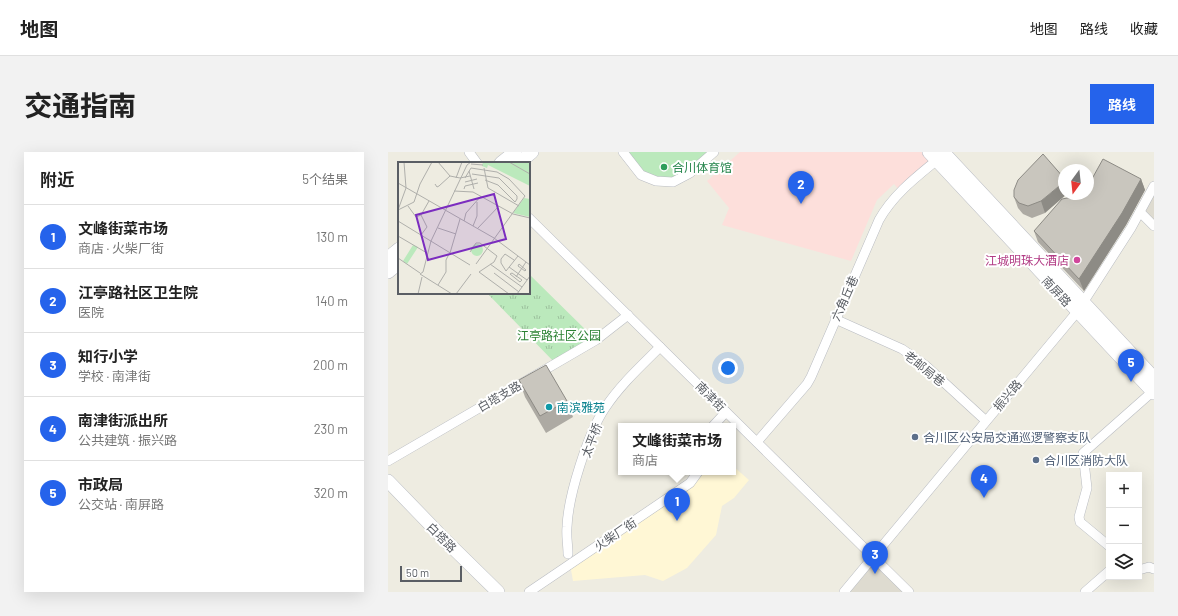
<!DOCTYPE html>
<html lang="zh">
<meta charset="utf-8">
<style>
:root{--surface:#fff;--page:#f2f2f2;--text:#222;--muted:#767676;--line:#e0e0e0;--accent:#2563eb}
body{margin:0;font-family:Barlow,"Noto Sans SC",sans-serif;background:var(--page);color:var(--text)}
.controls{position:absolute;right:12px;bottom:12px;display:grid;overflow:hidden;border-radius:0px;box-shadow:0 4px 16px #0002}
.controls button{width:36px;height:36px;display:grid;place-items:center;padding:0;border:0;border-bottom:1px solid var(--line);background:var(--surface);color:var(--text);font:20px sans-serif}
.compass{position:absolute;left:670px;top:12px;width:36px;height:36px;border-radius:50%;background:var(--surface);box-shadow:0 4px 16px #0002;rotate:195deg}
.scale{position:absolute;left:12px;bottom:10px;width:62px;box-sizing:border-box;padding-left:4px;border:2px solid #5a5e64;border-top:0;font-size:11px;line-height:14px;white-space:nowrap;color:#5a5e64;-webkit-text-stroke:3px #fff;paint-order:stroke}
.you{position:absolute;left:340px;top:216px;width:14px;height:14px;margin:-10px;border:3px solid #fff;border-radius:50%;background:#1a73e8;box-shadow:0 0 0 6px #1a73e833}
.badge{display:grid;place-items:center;width:26px;height:26px;border-radius:50%;background:var(--accent);color:#fff;font-size:13px;font-weight:700}
.pin{position:absolute;translate:-50% -33px;filter:drop-shadow(0 1px 2px #0008)}
.pin::after{content:'';position:absolute;top:21px;width:14px;height:12px;background:inherit;clip-path:polygon(0 0,100% 0,50% 100%)}
.popup{position:absolute;left:230px;top:271px;width:118px;height:52px;box-sizing:border-box;display:grid;place-content:center;border-radius:0px;background:var(--surface);filter:drop-shadow(0 1px 3px #0005);font-size:13px;white-space:nowrap;color:var(--muted)}
.popup b{font-size:15px;color:var(--text)}
.popup::after{content:'';position:absolute;left:50%;top:100%;margin-left:-8px;border:8px solid transparent;border-top-color:var(--surface)}
.list{margin:0;padding:0;list-style:none}
h2{display:flex;justify-content:space-between;align-items:center;height:52px;margin:0;padding:0 16px;font-size:17px}
h2 small{font-size:13px;font-weight:400;color:var(--muted)}
.list li{display:grid;grid-template-columns:26px 1fr auto;gap:12px;align-items:center;box-sizing:border-box;height:64px;padding:0 16px;border-top:1px solid var(--line)}
.list b{display:block;font-size:15px;white-space:nowrap}
.list p{margin:0;font-size:13px;white-space:nowrap;color:var(--muted)}
.list em{font-size:13px;font-style:normal;color:var(--muted)}
.icon{flex:none;width:22px;height:22px;fill:none;stroke:currentColor;stroke-width:2;stroke-linecap:round;stroke-linejoin:round}
.map{position:relative;flex:none;width:766px;height:440px;overflow:hidden;border-radius:0px}
header{display:flex;align-items:center;gap:24px;box-sizing:border-box;height:56px;padding:0 20px;background:var(--surface);border-bottom:1px solid var(--line)}
header strong{font-size:19px}
nav{display:flex;gap:22px;margin-inline-start:auto;font-size:14px}
.intro{display:flex;align-items:center;justify-content:space-between;box-sizing:border-box;height:96px;padding:0 24px}
h1{margin:0;font-size:28px}
.button{padding:10px 18px;border-radius:0px;background:var(--accent);color:#fff;font-size:14px;font-weight:700}
main{display:flex;gap:24px;padding:0 24px}
aside{flex:1;background:var(--surface);border-radius:0px;box-shadow:0 4px 16px #0002}
.map>svg:first-child{display:block}
.commercial{fill:#fff7d5}
.education{fill:#dedbd0}
.medical{fill:#fddfdb}
.grass{fill:url(#grass-tufts)}
.pitch{fill:#bbe9bc}
.lines{fill:none;stroke-linecap:round;stroke-linejoin:round}
.street-casing{stroke:#b9bcc2;stroke-width:10}
.secondary-casing{stroke:#babdc4;stroke-width:14}
.street{stroke:#fff;stroke-width:9}
.secondary{stroke:#fff;stroke-width:13}
.wall{fill:#adaaa3}
.shaded-wall{fill:#8d8b85}
.building{fill:#c9c6be;stroke:#8d8b85}
.leisure-dot{fill:#2e9e5b;stroke:#fff;stroke-width:1.5}
.hotel-dot{fill:#d1479c;stroke:#fff;stroke-width:1.5}
.culture-dot{fill:#0f9aa8;stroke:#fff;stroke-width:1.5}
.service-dot{fill:#5c6f8a;stroke:#fff;stroke-width:1.5}
.labels{text-anchor:middle;dominant-baseline:central;stroke-width:4;stroke-linejoin:round;paint-order:stroke}
.leisure-label{font-size:12px;fill:#27864d;stroke:#fff;text-anchor:start}
.hotel-label{font-size:12px;fill:#b23c85;stroke:#fff;text-anchor:end}
.street-label{font-size:12px;fill:#5a5e64;stroke:#fff}
.park-label{font-size:12px;fill:#2b8233;stroke:#fff}
.culture-label{font-size:12px;fill:#0d838f;stroke:#fff;text-anchor:start}
.service-label{font-size:12px;fill:#4e5e75;stroke:#fff;text-anchor:start}
.inset-road{fill:none;stroke:#afafab;stroke-width:1}
.view{fill:#7b2cbf;fill-opacity:0.15;stroke:#7b2cbf;stroke-width:2}
.inset-edge{fill:none;stroke:#5a5e64;stroke-width:2}
</style>
<header>
<strong>地图</strong>
<nav><a>地图</a><a>路线</a><a>收藏</a></nav>
</header>
<div class="intro"><h1>交通指南</h1><a class="button">路线</a></div>
<main>
<aside>
<h2>附近<small>5个结果</small></h2>
<ul class="list">
<li><span class="badge">1</span><div><b>文峰街菜市场</b><p>商店 · 火柴厂街</p></div><em>130 m</em></li>
<li><span class="badge">2</span><div><b>江亭路社区卫生院</b><p>医院</p></div><em>140 m</em></li>
<li><span class="badge">3</span><div><b>知行小学</b><p>学校 · 南津街</p></div><em>200 m</em></li>
<li><span class="badge">4</span><div><b>南津街派出所</b><p>公共建筑 · 振兴路</p></div><em>230 m</em></li>
<li><span class="badge">5</span><div><b>市政局</b><p>公交站 · 南屏路</p></div><em>320 m</em></li>
</ul>
</aside>
<div class="map">
<svg width="766" height="440" viewBox="0 0 766 440">
<defs>
<pattern id="grass-tufts" width="24" height="20" patternUnits="userSpaceOnUse"><rect width="24" height="20" fill="#bbe9bc"/><path d="M3 7l-1-3M5 7V3M7 7l1-3M15 17l-1-3M17 17v-4M19 17l1-3" fill="none" stroke="#9bc09c"/></pattern>
</defs>
<rect width="100%" height="100%" fill="#eeece1"/>
<!-- commercial -->
<path class="commercial" d="M345,314L361,328L346,346L334,354L328,383L299,416L275,429L257,423L185,429L182,412L310,320H345Z"/>
<!-- education -->
<g class="education">
<path d="M766,34V74L752,60Z"/>
<path d="M485,404L521,440H456Z"/>
</g>
<!-- medical -->
<path class="medical" d="M352,0H541L549,8L512,39L506,32L489,48L463,109L334,73L341,56L319,29Z"/>
<!-- grass -->
<path class="grass" d="M141,122L208,188L168,212L99,141H141Z"/>
<!-- pitch -->
<path class="pitch" d="M234,0H326L285,30L253,23Z"/>
<g class="lines">
<!-- street casing -->
<g class="street-casing">
<g id="street">
<path d="M81,0L89,11"/>
<path d="M235,0L253,23L268,29L285,30L302,21L326,0"/>
<path d="M752,60L766,74"/>
<path d="M141,66L521,440"/>
<path d="M447,167L514,197L537,213L597,268"/>
<path d="M325,274L338,260"/>
<path d="M369,290L419,232L423,225L491,68C505,43 527,26 549,8"/>
<path d="M0,309L208,188L240,163"/>
<path d="M721,394L692,370L691,365L699,336L695,301L764,240"/>
<path d="M180,402C180,393 178,384 179,375C180,344 200,281 217,256C232,233 253,214 272,195"/>
<path d="M751,418L761,415L766,417"/>
<path d="M141,440L302,331L310,320"/>
<path d="M456,440L689,160L743,76L766,34"/>
<path d="M697,440L721,419"/>
</g>
</g>
<!-- secondary casing -->
<g class="secondary-casing">
<g id="secondary">
<path d="M541,0L766,241"/>
<path d="M555,0L766,226"/>
<path d="M113,11L127,0"/>
<path d="M131,11L144,0"/>
<path d="M0,106L11,97"/>
<path d="M0,120L11,111"/>
<path d="M0,329L59,390L110,440"/>
</g>
</g>
<!-- street -->
<use href="#street" class="street"/>
<!-- secondary -->
<use href="#secondary" class="secondary"/>
</g>
<!-- wall -->
<g class="wall">
<path d="M655,2L657,61L644,66L635,62L630,56L626,45Z"/>
<path d="M753,27L757,38L738,73L696,139L650,90L646,79L695,43Z"/>
<path d="M131,228L179,249L185,265L158,281L137,245Z"/>
</g>
<!-- shaded-wall -->
<g class="shaded-wall">
<path d="M753,27L757,38L738,73L696,139L691,127Z"/>
<path d="M676,30V42H679L657,61L653,49Z"/>
</g>
<!-- building -->
<g class="building">
<path d="M655,2L676,26V30L653,49L640,54L631,51L626,45V38L630,28Z"/>
<path d="M715,7L753,27L734,61L691,127L646,79L674,47L695,43L696,42H700V34Z"/>
<path d="M158,213L179,249L152,264L131,228Z"/>
</g>
<!-- markers -->
<circle class="leisure-dot" cx="276" cy="15" r="4"/>
<circle class="hotel-dot" cx="689" cy="108" r="4"/>
<circle class="culture-dot" cx="161" cy="255" r="4"/>
<g class="service-dot">
<circle cx="527" cy="285" r="4"/>
<circle cx="648" cy="308" r="4"/>
</g>
<g class="labels">
<!-- leisure labels -->
<g class="leisure-label">
<text x="284" y="15">合川体育馆</text>
</g>
<!-- hotel labels -->
<g class="hotel-label">
<text x="681" y="108">江城明珠大酒店</text>
</g>
<!-- street labels -->
<g class="street-label">
<text transform="translate(669 139) rotate(47)">南屏路</text>
<text transform="translate(456 146) rotate(-66)">六角丘巷</text>
<text transform="translate(537 216) rotate(39)">老邮局巷</text>
<text transform="translate(619 243) rotate(-50)">振兴路</text>
<text transform="translate(111 244) rotate(-30)">白塔支路</text>
<text transform="translate(323 244) rotate(45)">南津街</text>
<text transform="translate(203 288) rotate(-69)">太平桥</text>
<text transform="translate(227 382) rotate(-34)">火柴厂街</text>
<text transform="translate(54 385) rotate(45)">白塔路</text>
</g>
<!-- park labels -->
<g class="park-label">
<text x="171" y="183">江亭路社区公园</text>
</g>
<!-- culture labels -->
<g class="culture-label">
<text x="169" y="255">南滨雅苑</text>
</g>
<!-- service labels -->
<g class="service-label">
<text x="535" y="285">合川区公安局交通巡逻警察支队</text>
<text x="656" y="308">合川区消防大队</text>
</g>
</g>
<!-- overview -->
<g transform="translate(10 10)">
<rect width="132" height="132" fill="#eeece1"/>
<path d="M85,0H132V24L90,3L89,6L84,4ZM126,36L132,37V55L115,51Z" fill="#bbe9bc"/>
<path d="M73 88a6 6 0 1 1 12 0a6 6 0 1 1-12 0ZM15,83L20,85L9,102L5,99Z" fill="#bbe9bc"/>
<path class="inset-road" d="M40,0L52,14L62,16L72,14M111,0L132,12M73,2L85,3M86,6L90,26L121,44M71,9L76,27M74,12L101,16L119,34V37L117,40L100,23L87,18M58,16L64,0M67,16L73,6L99,10L111,17L127,34L78,102M67,20L79,17M0,21L96,76L132,103M37,22L39,25L41,24L52,14M66,27L67,24L80,21M56,29L75,30L115,52L132,56M10,44L18,55L23,53M0,48L16,40L22,22L34,0M0,48L8,26L6,0M23,53L31,39M0,59L72,103M66,59L68,51L83,34M75,64L79,54V40M40,66L58,72M79,67L101,44M23,73L29,65L23,53M0,74L29,91M72,90L78,81H82L99,94L96,100L81,110M52,91L62,57M0,96L22,111M92,102L124,125M121,102L128,108L127,109L120,104ZM111,105L129,118M108,109L103,101V97L107,92L116,98M108,109L120,94M81,110L111,132M96,111L121,130M114,111L124,118L122,120L112,112ZM118,115L128,100M40,123L48,110V98L51,92M20,132L24,115M54,132L22,112L25,110L33,79L69,3L73,0M58,132L73,112M119,132L132,114"/>
<path class="view" d="M96,32L108,77L30,98L18,53Z"/>
<rect width="132" height="132" class="inset-edge"/>
</g>
</svg>
<div class="controls">
<button>+</button>
<button>−</button>
<button><svg class="icon" aria-label="layers" viewBox="0 0 24 24"><path d="M12 4l9 5-9 5-9-5zM3 14l9 5 9-5"/></svg></button>
</div>
<svg class="compass" viewBox="-18 -18 36 36"><path d="M0-13l5 13h-10z" fill="#e53935"/><path d="M0 13l5-13h-10z" fill="#767676"/></svg>
<div class="scale">50 m</div>
<div class="you"></div>
<div class="pin badge" style="left:289px;top:369px">1</div>
<div class="popup"><b>文峰街菜市场</b>商店</div>
<div class="pin badge" style="left:413px;top:52px">2</div>
<div class="pin badge" style="left:487px;top:422px">3</div>
<div class="pin badge" style="left:596px;top:346px">4</div>
<div class="pin badge" style="left:743px;top:230px">5</div>
</div>
</main>
